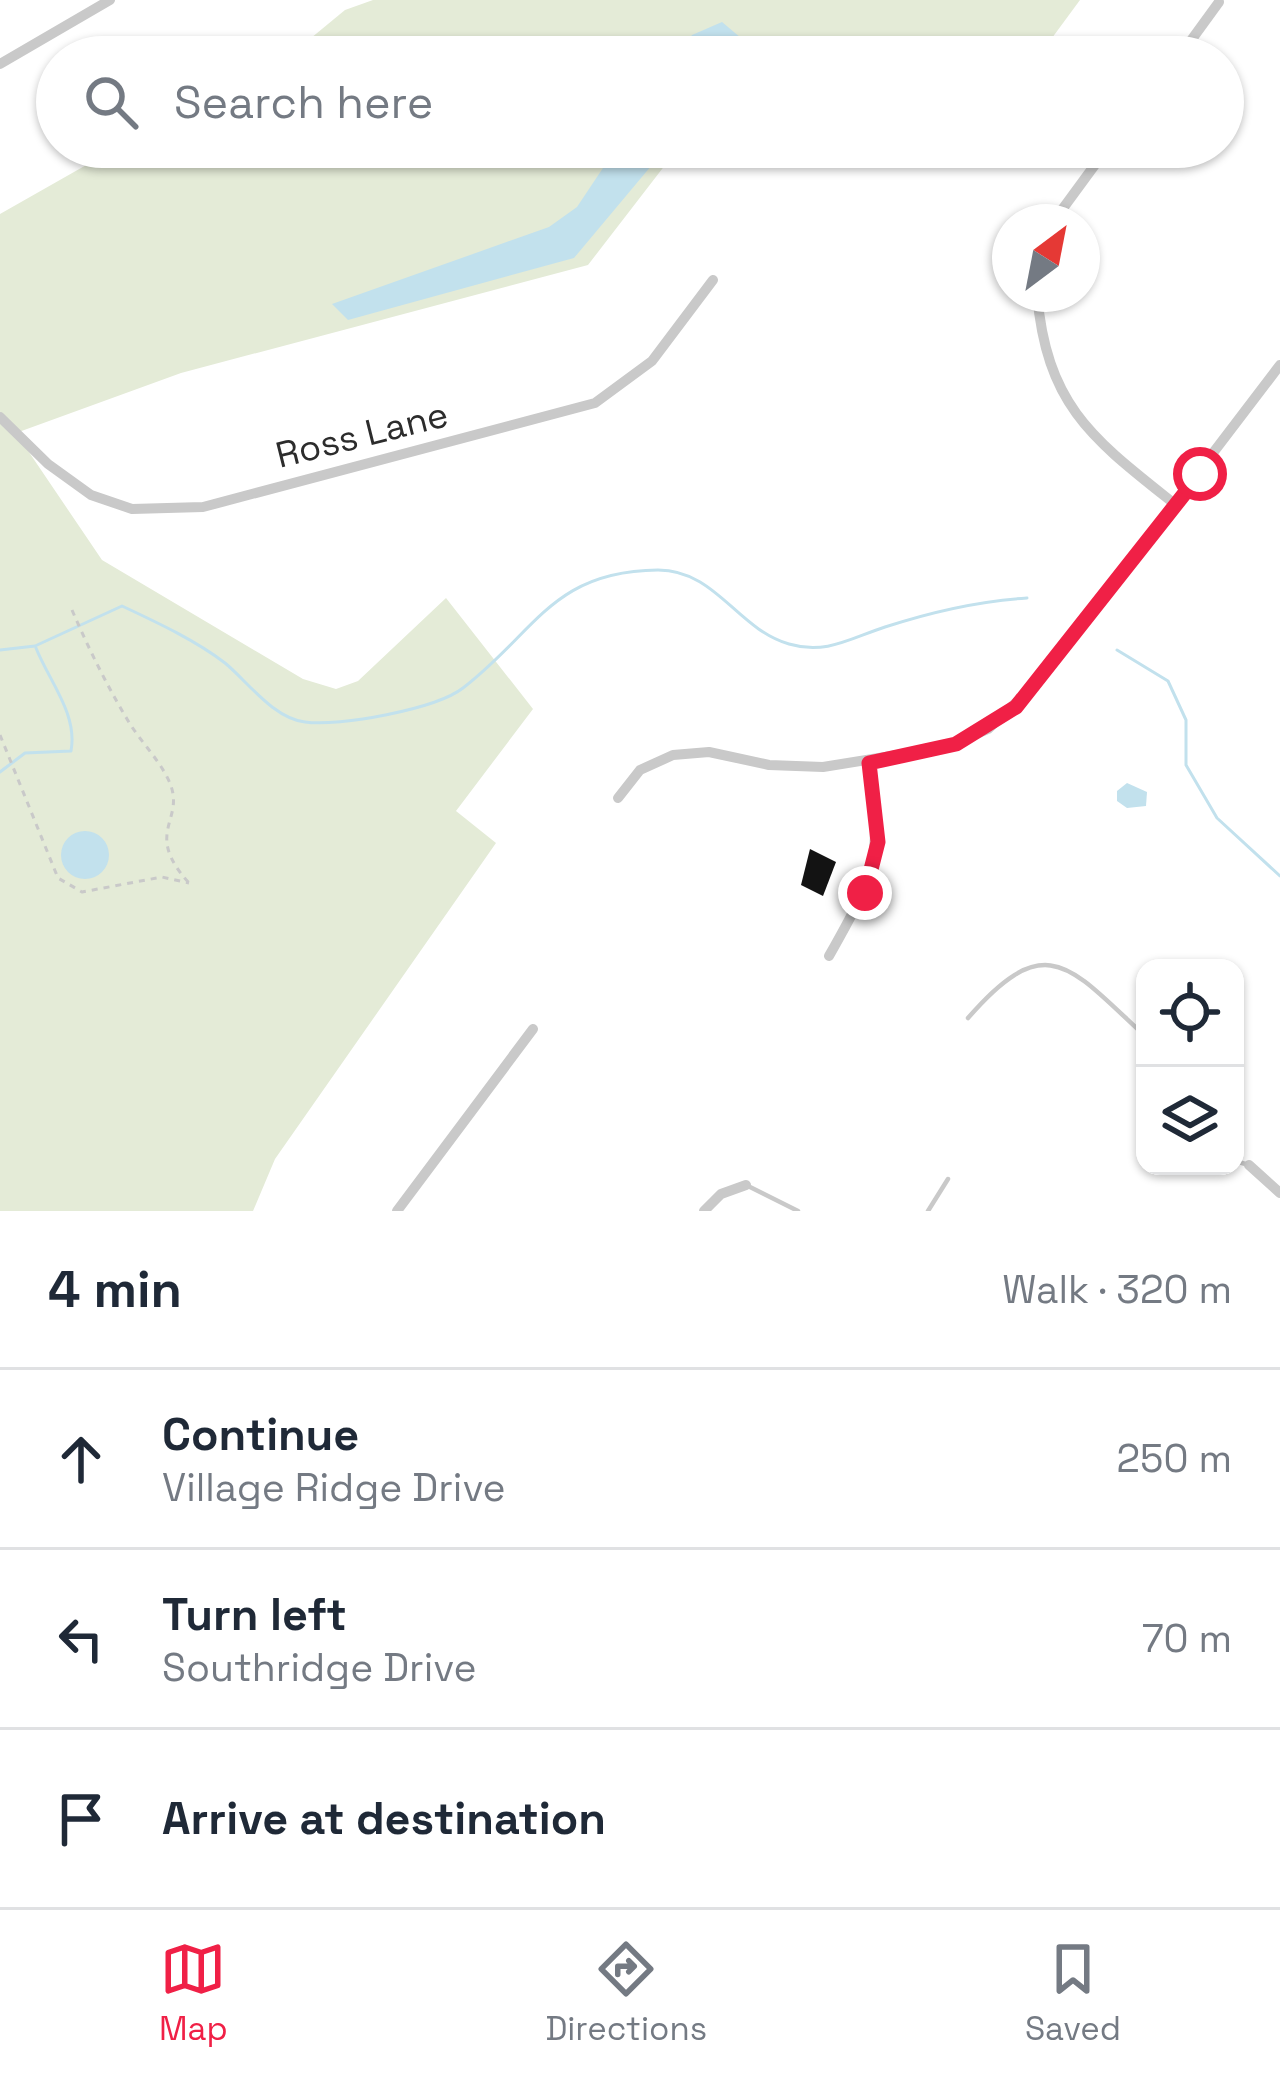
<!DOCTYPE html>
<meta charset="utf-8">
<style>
:root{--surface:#fff;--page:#f6f6f7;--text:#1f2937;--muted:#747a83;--line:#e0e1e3;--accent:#f02046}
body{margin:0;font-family:"Space Grotesk",sans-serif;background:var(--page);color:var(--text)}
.controls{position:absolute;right:36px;bottom:36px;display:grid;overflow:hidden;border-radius:24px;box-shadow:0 3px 9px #0004}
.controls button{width:108px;height:108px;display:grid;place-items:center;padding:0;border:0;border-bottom:3px solid var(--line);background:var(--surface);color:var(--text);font:60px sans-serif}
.compass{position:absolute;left:992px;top:204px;width:108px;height:108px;border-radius:50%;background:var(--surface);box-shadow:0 3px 9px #0004;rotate:32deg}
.stop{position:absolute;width:36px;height:36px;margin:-27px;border:9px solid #f02046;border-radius:50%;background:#fff}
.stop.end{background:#f02046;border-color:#fff;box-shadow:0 3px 12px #0008}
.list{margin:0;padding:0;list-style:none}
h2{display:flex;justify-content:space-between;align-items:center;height:156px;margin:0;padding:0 48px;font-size:51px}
h2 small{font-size:39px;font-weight:400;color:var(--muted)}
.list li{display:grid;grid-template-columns:78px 1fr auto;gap:36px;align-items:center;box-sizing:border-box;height:180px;padding:0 48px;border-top:3px solid var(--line)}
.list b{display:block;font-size:45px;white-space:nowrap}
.list p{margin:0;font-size:39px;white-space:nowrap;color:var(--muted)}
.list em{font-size:39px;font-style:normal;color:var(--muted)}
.icon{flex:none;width:66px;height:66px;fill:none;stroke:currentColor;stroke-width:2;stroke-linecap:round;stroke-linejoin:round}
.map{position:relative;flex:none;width:1280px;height:1211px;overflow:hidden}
.search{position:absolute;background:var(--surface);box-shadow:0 3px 9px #0004;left:36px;right:36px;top:36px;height:132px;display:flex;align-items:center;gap:30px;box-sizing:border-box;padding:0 42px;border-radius:66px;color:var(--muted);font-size:45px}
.sheet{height:696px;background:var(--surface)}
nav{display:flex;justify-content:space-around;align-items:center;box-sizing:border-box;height:168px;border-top:3px solid var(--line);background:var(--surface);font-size:33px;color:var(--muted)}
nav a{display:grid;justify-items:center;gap:6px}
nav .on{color:var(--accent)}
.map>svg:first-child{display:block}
.green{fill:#e4ebd7}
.water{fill:#c2e1ed}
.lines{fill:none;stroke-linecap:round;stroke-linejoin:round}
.stream{stroke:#c2e1ed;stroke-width:3}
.building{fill:#131313}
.path{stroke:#c9c9c9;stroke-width:3;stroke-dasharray:6 6;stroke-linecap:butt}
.service{stroke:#c9c9c9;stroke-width:4.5}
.minor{stroke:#c9c9c9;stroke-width:10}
.route{stroke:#f02046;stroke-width:15}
.labels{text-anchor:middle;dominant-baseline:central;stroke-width:12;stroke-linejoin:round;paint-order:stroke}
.street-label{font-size:36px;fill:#2c2c2c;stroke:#fff}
</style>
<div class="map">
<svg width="1280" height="1211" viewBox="0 0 1280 1211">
<rect width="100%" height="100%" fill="#fff"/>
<!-- green -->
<g class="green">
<path d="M373,0H1080L1038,57H288L345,10Z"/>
<path d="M118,147H679L588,265L181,373L16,433L102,560L303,679L336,689L358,681L446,598L533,709L456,811L496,843L275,1159L253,1211H0V214Z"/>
</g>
<!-- water -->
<g class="water">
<path d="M722,22L741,38L733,57H677L692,35Z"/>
<path d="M617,147H667L574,258L348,320L332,304L549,227L577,207Z"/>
<path d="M1127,783L1147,792L1146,806L1127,808L1117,801V791Z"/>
<circle cx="85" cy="855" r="24"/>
</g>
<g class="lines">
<!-- stream -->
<g class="stream">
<path d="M0,650L35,646L122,606C156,622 195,640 225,663C248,682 273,718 305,722C339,727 436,709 463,688C536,632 552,571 658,570C716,570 737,629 789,644C826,655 851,638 885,627C931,612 979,601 1027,598"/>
<path d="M1117,650L1168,681L1186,720V765L1217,818L1280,876"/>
<path d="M0,772L25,753L71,751C78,714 49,681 36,648"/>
</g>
</g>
<!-- building -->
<path class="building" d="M810,849L836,862L823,896L801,885Z"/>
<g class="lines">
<!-- path -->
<g class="path">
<path d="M72,610C88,647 106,684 127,719C139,740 159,759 169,781C187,821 142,831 189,883"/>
<path d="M0,735L58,878L82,892L162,877L189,883"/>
</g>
<!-- service -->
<g class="service">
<path d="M968,1018C1047,927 1070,967 1145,1036"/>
<path d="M1235,1161L1249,1165"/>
<path d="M746,1185L798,1211"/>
<path d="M928,1211L948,1179"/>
</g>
<!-- minor -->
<g class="minor">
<path d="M1179,57L1219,2"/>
<path d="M0,64L110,0"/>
<path d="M1053,222L1108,147"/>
<path d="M1037,294C1047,407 1093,439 1176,505"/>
<path d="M0,417L48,464L91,495L132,509L203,507L595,403L652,361L713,280"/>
<path d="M618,798L640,770L673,755L709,752L769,765L823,767L947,747L988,729L1040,680L1280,365"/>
<path d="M829,956C876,873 882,859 869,763"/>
<path d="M1249,1165L1280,1193"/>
<path d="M397,1211L533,1029"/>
<path d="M704,1211L721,1194L746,1185"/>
</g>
</g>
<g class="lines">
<!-- route -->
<path class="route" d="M865,893L878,842L869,763L956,744L1016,707L1200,474"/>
</g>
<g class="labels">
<!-- street labels -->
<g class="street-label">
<text transform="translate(362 435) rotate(-14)">Ross Lane</text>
</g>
</g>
</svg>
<div class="controls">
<button><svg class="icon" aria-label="locate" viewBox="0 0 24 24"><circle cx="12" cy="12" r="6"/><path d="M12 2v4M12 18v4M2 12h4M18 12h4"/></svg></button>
<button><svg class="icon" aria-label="layers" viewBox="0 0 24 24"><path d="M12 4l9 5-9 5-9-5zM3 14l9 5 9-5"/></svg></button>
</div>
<svg class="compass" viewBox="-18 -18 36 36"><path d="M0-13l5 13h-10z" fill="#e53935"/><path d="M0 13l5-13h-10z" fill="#747a83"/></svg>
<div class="stop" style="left:1200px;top:474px"></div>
<div class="stop end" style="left:865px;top:893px"></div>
<div class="search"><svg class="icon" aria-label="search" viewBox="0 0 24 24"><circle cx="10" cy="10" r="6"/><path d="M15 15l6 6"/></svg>Search here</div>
</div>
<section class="sheet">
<h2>4 min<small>Walk · 320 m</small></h2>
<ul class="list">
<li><svg class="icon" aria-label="ahead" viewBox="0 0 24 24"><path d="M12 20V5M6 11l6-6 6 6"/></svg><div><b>Continue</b><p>Village Ridge Drive</p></div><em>250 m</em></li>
<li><svg class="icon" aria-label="left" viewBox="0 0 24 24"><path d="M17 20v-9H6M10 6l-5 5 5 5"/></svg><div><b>Turn left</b><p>Southridge Drive</p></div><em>70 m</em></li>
<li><svg class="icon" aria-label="arrive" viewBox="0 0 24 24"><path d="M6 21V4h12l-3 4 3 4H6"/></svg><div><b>Arrive at destination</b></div></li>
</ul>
</section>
<nav>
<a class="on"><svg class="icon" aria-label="map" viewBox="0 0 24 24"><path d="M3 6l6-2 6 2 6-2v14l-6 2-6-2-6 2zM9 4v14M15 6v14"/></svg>Map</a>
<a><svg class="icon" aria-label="directions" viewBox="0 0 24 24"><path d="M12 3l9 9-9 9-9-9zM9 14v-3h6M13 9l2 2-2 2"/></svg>Directions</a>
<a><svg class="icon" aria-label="saved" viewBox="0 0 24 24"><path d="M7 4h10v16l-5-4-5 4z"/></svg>Saved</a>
</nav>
